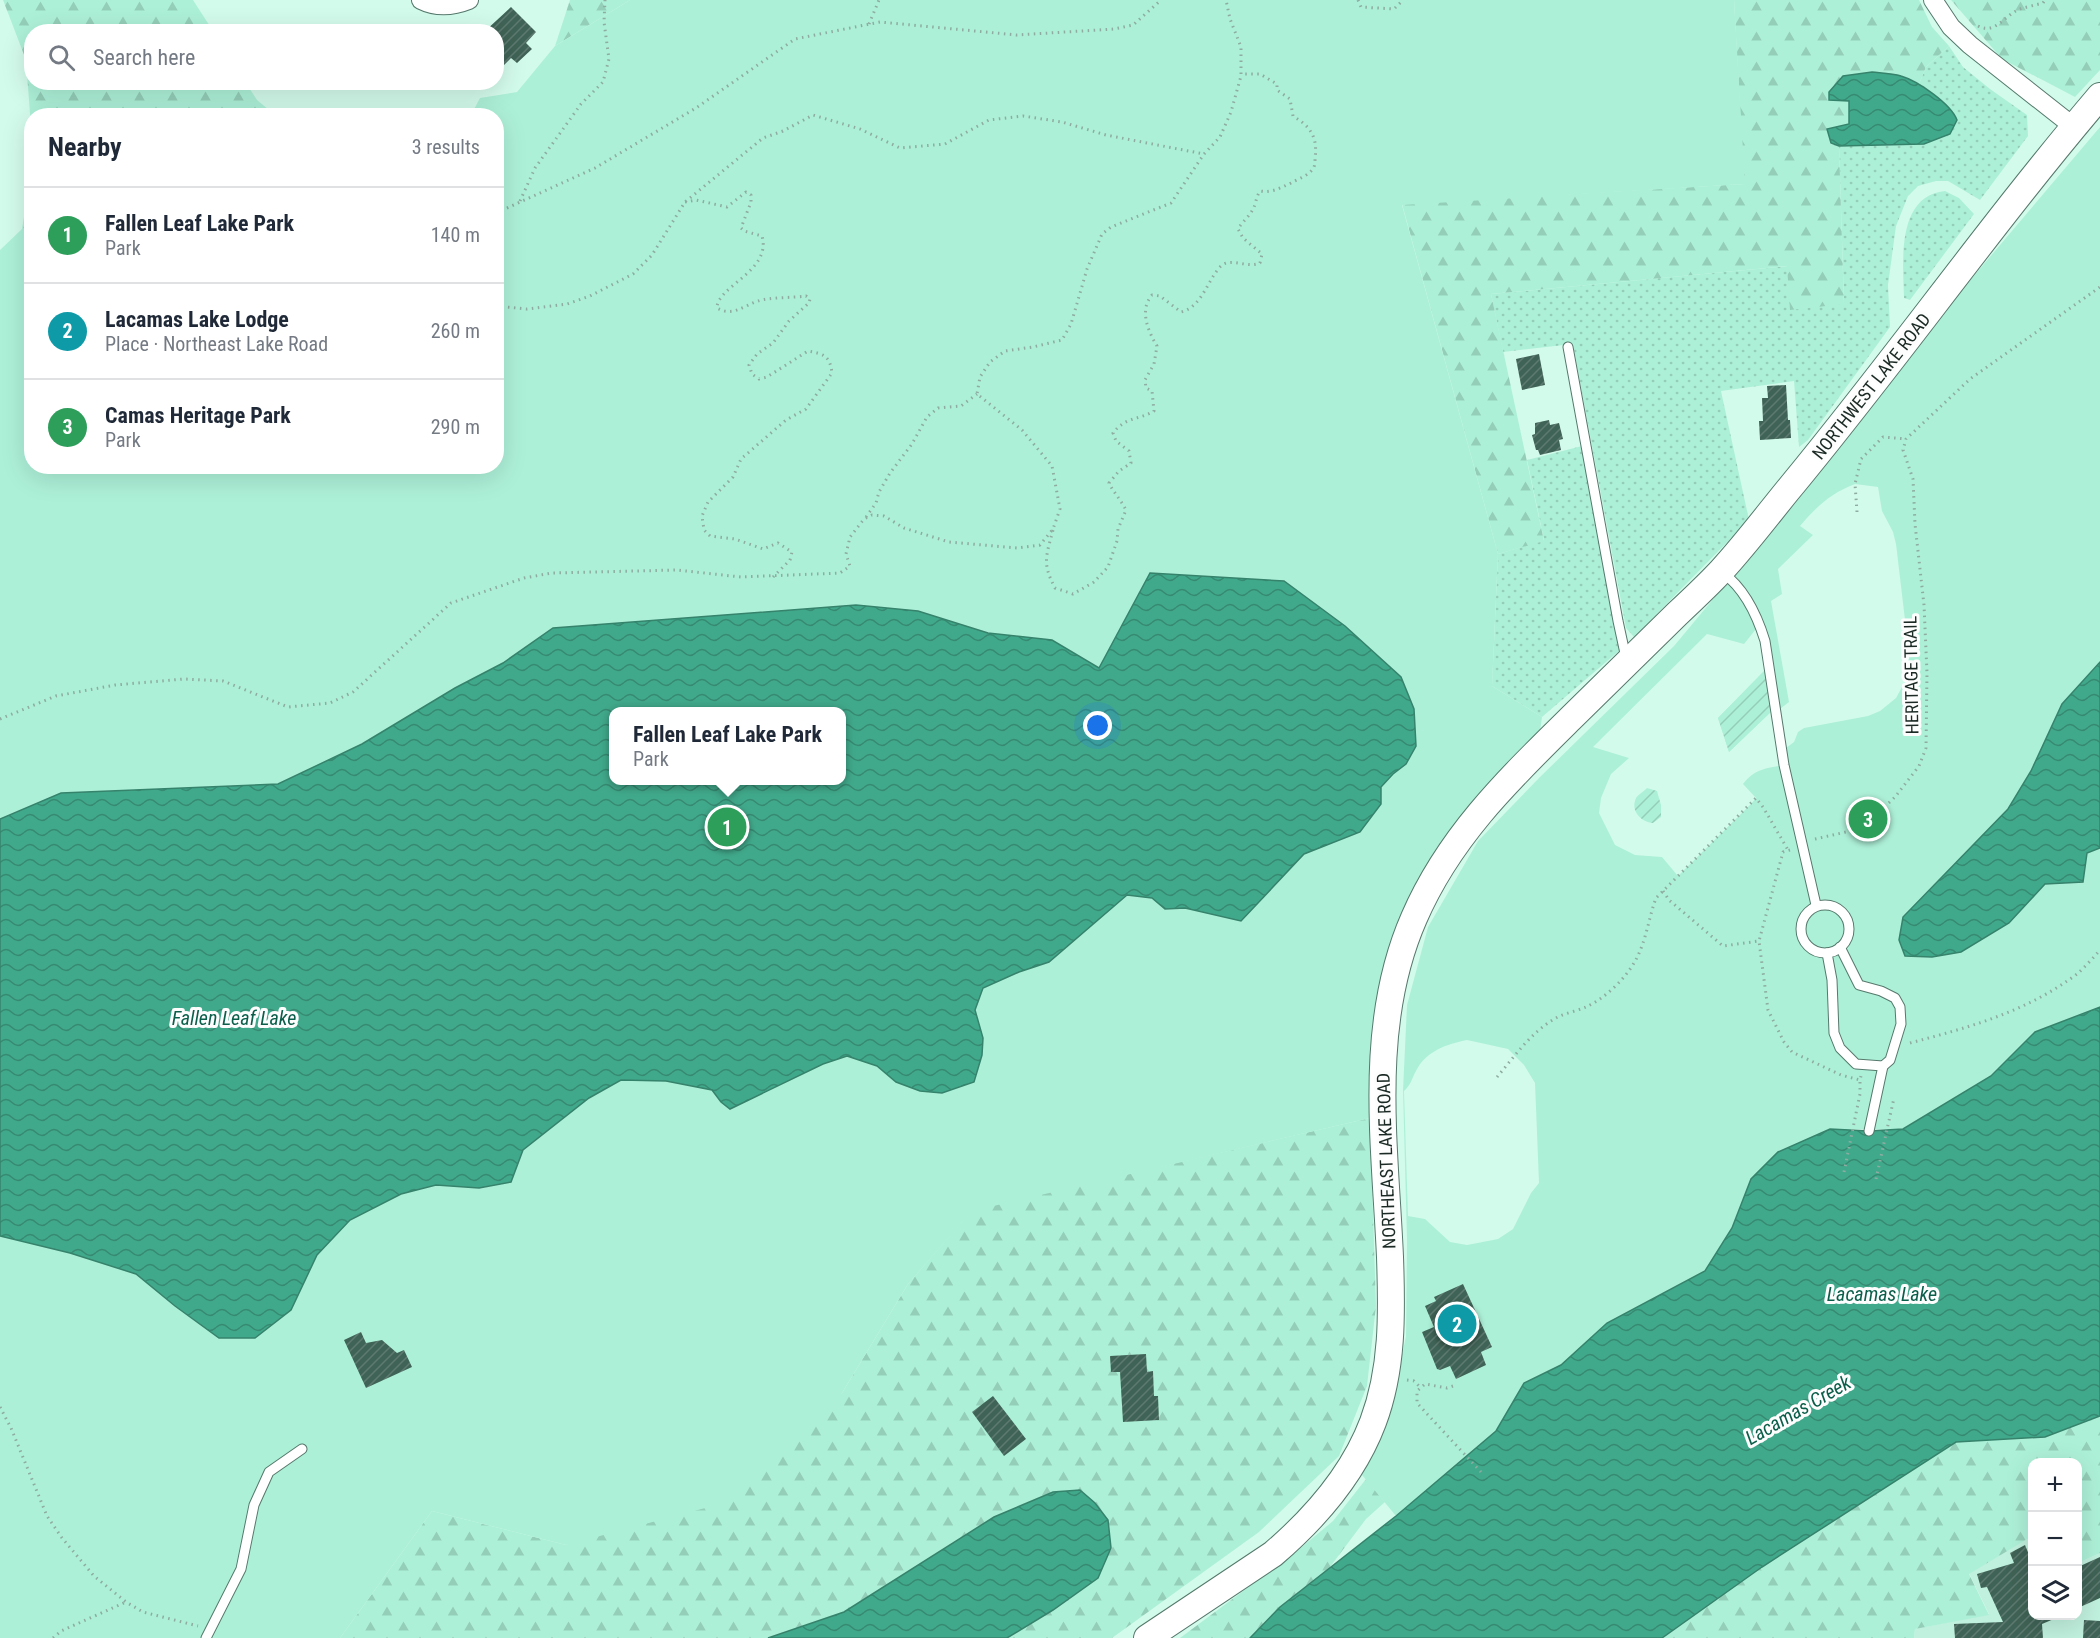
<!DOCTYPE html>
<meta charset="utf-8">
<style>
:root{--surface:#fff;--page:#f6f6f7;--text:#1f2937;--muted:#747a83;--line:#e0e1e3;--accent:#9d562d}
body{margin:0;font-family:"Roboto Condensed",sans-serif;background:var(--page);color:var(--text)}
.controls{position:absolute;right:18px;bottom:18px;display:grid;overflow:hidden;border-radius:12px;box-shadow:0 6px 24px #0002}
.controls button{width:54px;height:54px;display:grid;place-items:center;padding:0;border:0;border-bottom:2px solid var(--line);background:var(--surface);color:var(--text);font:30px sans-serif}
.you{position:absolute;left:1098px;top:726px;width:21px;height:21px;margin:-15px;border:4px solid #fff;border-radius:50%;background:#1a73e8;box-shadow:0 0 0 9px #1a73e833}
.badge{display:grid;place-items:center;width:39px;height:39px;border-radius:50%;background:var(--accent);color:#fff;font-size:20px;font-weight:700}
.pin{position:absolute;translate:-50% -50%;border:3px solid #fff;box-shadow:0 2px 6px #0006}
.popup{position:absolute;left:609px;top:707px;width:237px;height:78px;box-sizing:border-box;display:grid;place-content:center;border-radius:12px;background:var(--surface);filter:drop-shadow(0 2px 4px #0005);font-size:20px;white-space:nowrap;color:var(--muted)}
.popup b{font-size:22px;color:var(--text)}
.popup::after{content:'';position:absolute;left:50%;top:100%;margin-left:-12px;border:12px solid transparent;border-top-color:var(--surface)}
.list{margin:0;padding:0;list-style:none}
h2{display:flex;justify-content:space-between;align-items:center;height:78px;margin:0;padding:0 24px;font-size:26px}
h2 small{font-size:20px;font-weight:400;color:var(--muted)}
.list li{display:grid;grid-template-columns:39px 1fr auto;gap:18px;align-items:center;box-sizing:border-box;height:96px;padding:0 24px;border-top:2px solid var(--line)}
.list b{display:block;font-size:22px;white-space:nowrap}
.list p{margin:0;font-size:20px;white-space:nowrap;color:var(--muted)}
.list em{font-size:20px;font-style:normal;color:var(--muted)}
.icon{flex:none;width:33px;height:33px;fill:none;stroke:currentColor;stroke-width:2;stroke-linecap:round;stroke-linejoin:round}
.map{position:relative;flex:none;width:2100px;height:1638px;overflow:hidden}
.search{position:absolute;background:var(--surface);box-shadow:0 6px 24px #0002;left:24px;top:24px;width:480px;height:66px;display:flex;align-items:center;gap:15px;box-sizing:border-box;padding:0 21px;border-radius:24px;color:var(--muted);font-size:22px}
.panel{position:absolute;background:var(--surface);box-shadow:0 6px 24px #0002;left:24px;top:108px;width:480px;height:366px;border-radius:24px}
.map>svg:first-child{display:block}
.built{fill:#c0f0de}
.grass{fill:url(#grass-dots)}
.forest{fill:url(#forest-firs)}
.park{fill:#adf0d8;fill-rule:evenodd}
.garden{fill:url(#garden-furrows)}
.water{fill:url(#water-waves);stroke:#36836c;stroke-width:1.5;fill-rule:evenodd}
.building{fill:url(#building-hatch)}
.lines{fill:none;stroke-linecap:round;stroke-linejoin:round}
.service-casing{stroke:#55796c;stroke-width:11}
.minor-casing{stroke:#55796c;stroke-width:20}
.secondary-casing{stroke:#55796c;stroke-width:28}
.path{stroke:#8eaca1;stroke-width:3;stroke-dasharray:1.5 4.5;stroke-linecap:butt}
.service{stroke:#fff;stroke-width:9}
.minor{stroke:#fff;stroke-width:18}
.secondary{stroke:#fff;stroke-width:26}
.labels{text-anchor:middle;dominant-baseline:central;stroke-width:6;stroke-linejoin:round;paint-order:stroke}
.street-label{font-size:18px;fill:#1b2a25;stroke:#fdfdfd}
.water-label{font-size:20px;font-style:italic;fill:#0b5f4a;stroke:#fdfdfd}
</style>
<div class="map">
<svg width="2100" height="1638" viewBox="0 0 2100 1638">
<defs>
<pattern id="grass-dots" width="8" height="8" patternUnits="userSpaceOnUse" patternTransform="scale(1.5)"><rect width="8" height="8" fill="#adf0d8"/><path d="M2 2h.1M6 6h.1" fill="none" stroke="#94ceb9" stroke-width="1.8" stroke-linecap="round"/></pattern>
<pattern id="forest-firs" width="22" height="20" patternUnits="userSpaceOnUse" patternTransform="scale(1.5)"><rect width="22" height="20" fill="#adf0d8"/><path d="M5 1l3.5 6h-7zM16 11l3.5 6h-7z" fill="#94ceb9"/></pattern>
<pattern id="garden-furrows" width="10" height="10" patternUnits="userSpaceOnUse" patternTransform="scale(1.5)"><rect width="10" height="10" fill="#adf0d8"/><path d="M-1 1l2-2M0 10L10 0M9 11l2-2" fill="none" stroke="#94ceb9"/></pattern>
<pattern id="water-waves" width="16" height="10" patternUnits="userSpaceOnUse" patternTransform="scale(1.5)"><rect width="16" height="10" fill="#41a98b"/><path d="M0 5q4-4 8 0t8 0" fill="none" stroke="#368a71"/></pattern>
<pattern id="building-hatch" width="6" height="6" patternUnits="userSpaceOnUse" patternTransform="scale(1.5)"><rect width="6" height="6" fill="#3f6356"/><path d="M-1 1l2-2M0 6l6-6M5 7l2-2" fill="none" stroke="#5e7a70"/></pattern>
</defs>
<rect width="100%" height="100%" fill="#d3fbec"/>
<!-- built -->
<path class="built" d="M2030,1537L2032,1542V1616H2078V1563L2100,1553V1638H1914L1915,1629L1989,1614L1969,1573Z"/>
<!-- grass -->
<g class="grass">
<path d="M1949,46L1963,67L1990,89L2027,115L2028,136L1980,200L1948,181H1936L1918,186L1908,196L1896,226L1888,285L1890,327L1808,440L1799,447L1794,381L1721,391L1749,520L1634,637L1626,628L1573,344L1503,352L1491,294L1788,266L1844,303L1839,146L1924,144L1954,112L1919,84L1926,67Z"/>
<path d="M1945,191L1959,198L1974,214L1910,300L1904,298C1903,262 1896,196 1945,191Z"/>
<path d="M1582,446L1620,650L1542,717L1492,686L1498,554L1544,540L1527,460Z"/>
</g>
<!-- forest -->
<g class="forest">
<path d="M3,0H193L213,31L32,32V82L246,83L257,100L275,115L32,116L31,127L26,60Z"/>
<path d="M570,0H630L555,46Z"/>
<path d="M1734,0H1919L1932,27L1949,46L1926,67L1919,84L1900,76L1849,101V124L1828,129L1831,143L1839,146L1844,304L1790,310L1787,266L1491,294L1544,541L1498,554L1402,204L1744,184Z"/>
<path d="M1951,0H2100V70L2075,97L2002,59Z"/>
<path d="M31,174V226L22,229Z"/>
<path d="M1370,1118L1376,1306L1367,1386L1339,1456L1259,1532L1112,1638H1007L1053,1610L1098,1578L994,1517L844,1612L768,1638H340L432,1511L566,1545L842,1393L908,1284L972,1210Z"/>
<path d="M2100,1416V1553L2078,1563V1462H2032V1542L2029,1538L1969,1574L1989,1615L1915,1629L1914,1638H1662L1762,1567L1956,1442L2045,1437Z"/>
<path d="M1366,1479L1385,1502L1366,1519L1327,1571L1280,1607L1250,1638H1180L1297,1551L1333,1521Z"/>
</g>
<!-- park -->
<g class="park">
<path d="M630,0H1734L1745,184L1402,205L1498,554L1492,686L1542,717L1540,731L1522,747L1465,810L1441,844L1370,1118L972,1211L908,1284L842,1393L709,1507L566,1545L432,1511L340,1638H0V250L22,229L31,226L32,466H496V116L471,115L480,98L517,92L555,46ZM613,712H841V780H613Z"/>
<path d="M2100,127V662L2062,704L2031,771L2008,809L1904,917L2009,923L2045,884L2083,882L2087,853L2100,848V1007L2035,1032L1991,1076L1903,1129H1852L1751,1179L1732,1228L1705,1271L1607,1323L1561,1365L1524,1383L1496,1431L1396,1516L1362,1475L1392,1405L1406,1336L1407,1240L1403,1090L1407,1005L1428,927L1478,841L1539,778L1674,646L1803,491L1950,304ZM1855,484L1878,487L1882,511L1893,532L1896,544L1909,654L1908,676L1896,698L1880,711L1868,716L1804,728L1798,732L1794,742L1782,751L1784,765C1765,769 1756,768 1743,784L1756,798L1751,804L1678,876L1662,857L1635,855L1615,845L1599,813L1601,798L1611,774L1629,758L1593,747L1707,634L1744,644L1760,624L1769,666L1718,718L1729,752L1775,708L1776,712L1789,702L1771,601L1782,594L1778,569L1813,535L1800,526C1816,507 1831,493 1855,484ZM1467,1040L1508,1049L1524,1065L1535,1083L1539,1183L1531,1193L1513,1229L1498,1239L1467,1245L1450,1242L1425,1219L1408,1216L1404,1091C1411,1085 1412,1078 1416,1071C1426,1051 1447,1044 1467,1040Z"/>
</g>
<!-- garden -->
<g class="garden">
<path d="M1769,666L1775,708L1729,752L1718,718Z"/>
<path d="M1647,788L1657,791L1661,805V817L1653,823C1641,822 1630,811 1636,798C1638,795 1644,791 1647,788Z"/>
</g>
<!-- water -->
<g class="water">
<path d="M1872,72C1881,73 1892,73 1901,76C1918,81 1951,104 1957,120L1950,134L1924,144L1839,146L1831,143L1827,129L1849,124V101L1829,100V92L1843,76Z"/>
<path d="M1150,573L1284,581L1345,626L1401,677L1414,709L1416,746L1406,764L1393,774L1381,787V804L1360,832L1304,854L1241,921L1185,908L1165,909L1152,898L1127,895L1049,962L1019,972L983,988L975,1010L983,1038L982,1055L974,1082L942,1093L920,1091L896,1082L877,1066L847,1056L823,1064L730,1109L721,1102L712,1090L666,1081L621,1080L589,1098L523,1150L511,1182L479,1188L436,1185L401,1194L350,1220L317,1255L291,1310L255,1338H219L175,1306L136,1274L70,1253L0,1236V819L61,793L278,784L362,744L455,688L503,663L553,628L856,605L918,611L988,633L1052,640L1099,668ZM613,712H841V780H613Z"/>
<path d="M2100,662V848L2087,853L2083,882L2045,884L2009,923L1961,952L1932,957L1905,956L1899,940L1903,917L2008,809L2031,771L2062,704Z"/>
<path d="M2100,1007V1416L2045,1437L1956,1442L1762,1567L1662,1638H1250L1280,1607L1396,1516L1496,1431L1524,1383L1561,1365L1607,1323L1705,1271L1732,1228L1751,1179L1778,1152L1830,1129L1869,1131L1903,1129L1991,1076L2035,1032Z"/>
<path d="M1080,1490L1095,1503L1108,1520L1111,1548L1098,1578L1053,1610L1007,1638H768L844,1612L994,1517L1053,1492Z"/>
</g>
<!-- building -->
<g class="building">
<path d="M511,7L536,32L526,43L532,49L517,63L511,58L504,65L496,56V32H484Z"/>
<path d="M1539,354L1545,385L1522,390L1516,359Z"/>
<path d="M1786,385L1788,420H1790L1791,438L1760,440L1759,421H1763L1762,398H1768L1767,386Z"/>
<path d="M1549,420L1550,425L1559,423L1563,439L1559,440L1561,450L1540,455L1538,450H1536L1532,435L1535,434V423Z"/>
<path d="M1463,1284L1492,1347L1481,1352L1486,1365L1456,1379L1450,1366L1440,1370L1437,1369L1422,1332L1434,1327L1425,1306L1436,1301L1434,1297Z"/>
<path d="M361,1332L366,1343L382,1340L397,1353L404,1350L412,1367L366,1388L344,1340Z"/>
<path d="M1146,1354L1147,1372L1153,1371L1154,1396H1158L1159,1420L1123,1422L1120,1372H1111L1110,1356Z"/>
<path d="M993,1396L1026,1439L1004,1456L972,1412Z"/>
<path d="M2025,1545L2032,1562V1616H2061L2042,1624L2043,1638H1955L1954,1624L2003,1622L1987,1587L1981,1588L1977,1574L2014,1563L2010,1553Z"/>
<path d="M2100,1557V1598L2078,1608V1567Z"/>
<path d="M2084,1620L2100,1621V1638H2083Z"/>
</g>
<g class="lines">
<!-- service casing -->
<g class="service-casing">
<g id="service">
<path d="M1568,347L1618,621L1626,658"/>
<path d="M1723,573C1745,589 1757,615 1765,641L1784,765L1816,905"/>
<circle cx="1825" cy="929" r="24"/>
<path d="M1827,953L1832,980L1834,1033L1840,1048L1856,1064L1883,1066L1890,1060L1901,1024L1900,1007L1895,998L1881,991L1859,985L1840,947"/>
<path d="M1869,1131L1883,1066"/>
<path d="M206,1638L241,1569L254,1505L269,1472L302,1449"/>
</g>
</g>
<!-- minor casing -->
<g class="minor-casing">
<g id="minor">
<path d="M421,0C437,8 454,6 469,0"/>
<path d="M1933,0L1951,27L1970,45L2074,127"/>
</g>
</g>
<!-- secondary casing -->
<g class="secondary-casing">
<path id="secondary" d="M1147,1638L1273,1554C1315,1518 1353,1475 1373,1422C1393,1369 1392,1313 1390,1257C1385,1144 1367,1025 1414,918C1449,837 1508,780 1570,719C1606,684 1641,649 1677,614C1692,600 1707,586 1721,571C1745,545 1766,517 1788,490C1895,361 1991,224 2100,96"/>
</g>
<!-- path -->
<g class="path">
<path d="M1358,0L1361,7L1394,9L1403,0"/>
<path d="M869,24L879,0"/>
<path d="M1978,26C1996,35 2004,15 2020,9C2027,7 2035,5 2043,3L2045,0"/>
<path d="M520,201L535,168L581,104L603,82L609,59L604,22L605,0"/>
<path d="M685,202L696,200L727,207L746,192L751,195V202L741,228L744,231L762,236C772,271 717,286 717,308C733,317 743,306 758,301C770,297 792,298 806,296L810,299L809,303L789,321L773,343L757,354L749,365L752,374L759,379L767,377L808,351C824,354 830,356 832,373L806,409L786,420L741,459L733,477L708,502L702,516L704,530L710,536L735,539L763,549L778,543L792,552L790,560L773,577"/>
<path d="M496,213L595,168L696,108L795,39L880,22L1017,35L1114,29L1133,25L1161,0"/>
<path d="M496,306L527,309L567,304L590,296L633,274L652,255L685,202L763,138L783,131L813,115L860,129L900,148L945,144L989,120L1023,116L1062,122L1106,135L1204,154"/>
<path d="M1857,512L1855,484L1861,459L1883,437L1906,439"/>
<path d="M866,517L876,503L879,492L890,473L912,444L927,417L938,408L961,406L977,394"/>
<path d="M1053,530C1046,557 1042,563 1055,588L1073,594L1094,582L1108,567L1117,541L1118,529L1126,510C1121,500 1114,493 1109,483L1119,471L1131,463L1129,451L1116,441L1113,433C1126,416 1140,420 1154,411L1152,391L1146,388L1145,380L1154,364L1157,346C1148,331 1139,310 1152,295L1160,296L1181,312C1202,307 1207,281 1220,267C1230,256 1247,269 1260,263L1262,254L1243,238L1238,229C1242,222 1249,217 1253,209C1256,204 1256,197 1260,191C1272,193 1280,188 1291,183C1298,179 1310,175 1314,167C1315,164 1315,161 1315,158C1318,137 1310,126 1293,116L1290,99L1277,90V84L1260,74H1241"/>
<path d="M0,719L56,696L115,685L184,679L223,681L288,707L330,703L353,692L451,603L524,578L552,573L677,570L741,577L840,573L850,566L846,554L850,537L864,519L872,515L884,516L904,528L949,542L1017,548L1040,545L1053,529L1060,509L1052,466L1022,430L977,394L980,377L990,362L1005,351L1033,347L1062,340L1071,324L1087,269L1102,234L1111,227L1171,203L1204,154L1220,137L1231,112L1241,76V47L1230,19L1226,0"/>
<path d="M1815,839L1846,832L1874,817L1895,797L1919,766L1926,748L1927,673L1924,605L1915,524L1913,479L1903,450L1906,439L1970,379L2100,287"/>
<path d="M1790,850L1783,852L1759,941L1768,1010L1784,1042L1792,1052L1841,1075L1860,1080L1861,1076"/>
<path d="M1663,891L1669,900L1723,946L1759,941"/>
<path d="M1910,1043C1970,1027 2026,1012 2077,974C2085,967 2093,958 2100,950"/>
<path d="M1497,1077C1515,1056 1531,1032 1556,1018C1565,1013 1577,1011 1586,1007C1604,999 1624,980 1634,963C1646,943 1648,920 1656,898L1756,798L1763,807L1788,850"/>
<path d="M1844,1172L1860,1094V1080"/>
<path d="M1876,1179L1894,1098"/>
<path d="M1407,1380L1414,1381L1420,1387"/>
<path d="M1453,1386L1447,1388L1425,1384L1417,1391V1403L1481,1472"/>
<path d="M0,1407L11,1428L47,1516L62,1538L94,1576L126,1602L143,1612L198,1626"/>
<path d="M53,1638L61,1631L126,1602"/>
</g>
<!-- service -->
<use href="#service" class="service"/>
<!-- minor -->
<use href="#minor" class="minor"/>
<!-- secondary -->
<use href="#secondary" class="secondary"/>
</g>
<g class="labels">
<!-- street labels -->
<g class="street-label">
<text transform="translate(1871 386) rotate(-52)">NORTHWEST LAKE ROAD</text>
<text transform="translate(1911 675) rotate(-91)">HERITAGE TRAIL</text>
<text transform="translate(1386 1161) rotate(-92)">NORTHEAST LAKE ROAD</text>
</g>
<!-- water labels -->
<g class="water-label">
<text x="234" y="1018">Fallen Leaf Lake</text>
<text x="1882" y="1294">Lacamas Lake</text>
<text transform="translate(1798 1410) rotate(-30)">Lacamas Creek</text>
</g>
</g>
</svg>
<div class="controls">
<button>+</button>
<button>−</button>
<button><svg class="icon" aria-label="layers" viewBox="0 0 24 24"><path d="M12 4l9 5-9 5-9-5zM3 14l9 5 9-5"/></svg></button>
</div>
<div class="you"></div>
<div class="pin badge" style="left:727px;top:827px;background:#2e9e5b">1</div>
<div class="popup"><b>Fallen Leaf Lake Park</b>Park</div>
<div class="pin badge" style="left:1457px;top:1324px;background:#0f9aa8">2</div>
<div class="pin badge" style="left:1868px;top:819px;background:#2e9e5b">3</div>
<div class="search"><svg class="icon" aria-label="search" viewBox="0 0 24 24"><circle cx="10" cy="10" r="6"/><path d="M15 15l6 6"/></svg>Search here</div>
<section class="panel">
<h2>Nearby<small>3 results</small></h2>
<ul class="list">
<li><span class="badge" style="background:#2e9e5b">1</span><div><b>Fallen Leaf Lake Park</b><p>Park</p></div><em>140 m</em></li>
<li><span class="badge" style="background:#0f9aa8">2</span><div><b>Lacamas Lake Lodge</b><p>Place · Northeast Lake Road</p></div><em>260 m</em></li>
<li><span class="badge" style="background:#2e9e5b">3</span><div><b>Camas Heritage Park</b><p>Park</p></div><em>290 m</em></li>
</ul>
</section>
</div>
